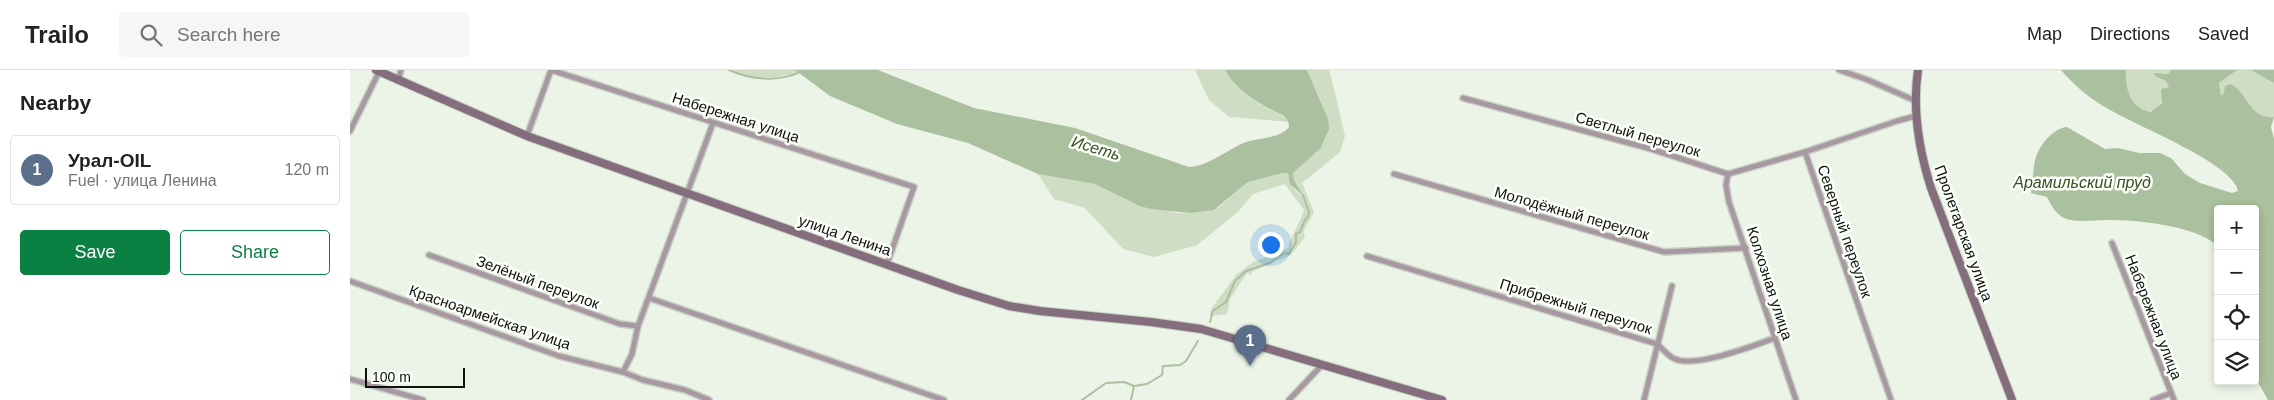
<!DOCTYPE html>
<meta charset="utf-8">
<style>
:root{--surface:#fff;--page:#f6f6f6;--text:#222;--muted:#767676;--line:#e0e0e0;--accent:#0b8043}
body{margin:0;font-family:Helvetica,sans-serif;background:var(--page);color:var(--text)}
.controls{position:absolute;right:15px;bottom:15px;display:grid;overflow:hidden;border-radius:5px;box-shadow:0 2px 8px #0003}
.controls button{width:45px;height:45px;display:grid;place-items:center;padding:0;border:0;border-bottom:1px solid var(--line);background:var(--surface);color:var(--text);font:25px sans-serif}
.scale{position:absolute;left:15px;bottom:12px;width:100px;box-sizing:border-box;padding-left:5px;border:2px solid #0e110d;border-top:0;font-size:14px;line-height:18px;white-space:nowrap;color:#0e110d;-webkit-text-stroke:4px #fcfffa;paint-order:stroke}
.you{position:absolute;left:920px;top:174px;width:18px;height:18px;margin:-12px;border:4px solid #fff;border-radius:50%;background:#1a73e8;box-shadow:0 0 0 8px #1a73e833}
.badge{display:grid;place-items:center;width:32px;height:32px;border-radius:50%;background:var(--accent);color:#fff;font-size:16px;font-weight:700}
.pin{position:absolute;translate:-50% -41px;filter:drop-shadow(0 1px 2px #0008)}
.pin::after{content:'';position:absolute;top:26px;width:18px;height:15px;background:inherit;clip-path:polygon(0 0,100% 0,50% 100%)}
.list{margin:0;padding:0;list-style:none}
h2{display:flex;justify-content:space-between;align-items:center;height:65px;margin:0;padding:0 20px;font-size:21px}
h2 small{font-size:16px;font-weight:400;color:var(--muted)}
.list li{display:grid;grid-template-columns:32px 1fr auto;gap:15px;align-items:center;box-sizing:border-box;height:70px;margin:0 10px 10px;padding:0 10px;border:1px solid var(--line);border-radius:5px}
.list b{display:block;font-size:19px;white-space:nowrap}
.list p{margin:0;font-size:16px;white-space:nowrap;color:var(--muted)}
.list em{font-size:16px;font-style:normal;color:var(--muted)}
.actions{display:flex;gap:10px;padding:15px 20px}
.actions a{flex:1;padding:11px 0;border:1px solid var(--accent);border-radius:5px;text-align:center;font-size:18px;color:var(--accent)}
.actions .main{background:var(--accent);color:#fff}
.icon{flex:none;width:28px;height:28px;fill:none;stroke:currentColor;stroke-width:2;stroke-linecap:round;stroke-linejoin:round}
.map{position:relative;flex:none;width:1924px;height:330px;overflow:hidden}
header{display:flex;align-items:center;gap:30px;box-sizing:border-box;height:70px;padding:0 25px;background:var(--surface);border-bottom:1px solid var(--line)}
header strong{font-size:24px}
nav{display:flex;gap:28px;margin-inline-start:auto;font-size:18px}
.search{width:350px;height:45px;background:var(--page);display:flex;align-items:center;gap:12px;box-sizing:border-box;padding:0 18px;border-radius:5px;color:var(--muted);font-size:19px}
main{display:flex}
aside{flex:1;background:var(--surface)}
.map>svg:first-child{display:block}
.green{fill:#ceddc4}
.water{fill:#abc09e}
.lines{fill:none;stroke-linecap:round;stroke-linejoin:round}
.stream{stroke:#abc09e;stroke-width:2}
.minor-casing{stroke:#c8d0c3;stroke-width:8}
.secondary-casing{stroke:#c8d0c3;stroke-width:10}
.minor{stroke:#a898a2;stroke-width:5}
.secondary{stroke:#846e7d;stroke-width:8}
.labels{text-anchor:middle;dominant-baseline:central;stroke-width:5;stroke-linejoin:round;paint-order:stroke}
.street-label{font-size:15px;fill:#0e110d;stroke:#fcfffa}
.water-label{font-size:16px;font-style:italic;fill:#355120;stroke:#fcfffa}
</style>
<header>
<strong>Trailo</strong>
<div class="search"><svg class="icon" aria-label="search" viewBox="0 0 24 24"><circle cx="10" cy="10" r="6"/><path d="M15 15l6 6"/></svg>Search here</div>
<nav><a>Map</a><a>Directions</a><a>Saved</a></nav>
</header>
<main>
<aside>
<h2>Nearby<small></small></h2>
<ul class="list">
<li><span class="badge" style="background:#5c6f8a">1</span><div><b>Урал-OIL</b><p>Fuel · улица Ленина</p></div><em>120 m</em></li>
</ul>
<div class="actions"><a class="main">Save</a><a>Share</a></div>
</aside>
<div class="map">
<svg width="1924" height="330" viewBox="0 0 1924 330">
<rect width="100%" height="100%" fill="#ebf4e6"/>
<!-- green -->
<g class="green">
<path d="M379,0H445L449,3C424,8 402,11 379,0Z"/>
<path d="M845,0H875C883,16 903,30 919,39C927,43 933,44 939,52L879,47L859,30Z"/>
<path d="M957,0H979L980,2L995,66L990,82L952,113L964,142L953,162L955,167L941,185L903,201L901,205L897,203L880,229L877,244L860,246L861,239L886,205L903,192L938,178C942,164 949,155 954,140L935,114L903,124L888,142L847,175L804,187L773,179L735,138L704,129L688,104L745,114L826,143H840L868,138L898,112L933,103H938C940,113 944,122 954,127L944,110L943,103C949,93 961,88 969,80C990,54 966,27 957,0Z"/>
<path d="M1776,0H1821L1819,4L1812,3L1819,17L1811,19L1813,30L1805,41C1792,44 1777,29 1776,17C1775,11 1776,5 1776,0Z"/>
<path d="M1887,0H1901L1924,13V47C1902,50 1902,33 1891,22C1888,19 1881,17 1877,15L1874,23L1871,26L1869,13Z"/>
</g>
<!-- water -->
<g class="water">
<path d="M445,0H528L624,38L725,58L839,97C859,96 878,79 896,72C909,68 931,68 939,57C939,53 938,50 934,46C930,43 925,42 920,39C903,30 884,17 875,0H957L978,49L979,59L971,78L943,103L944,110L954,127L940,114L938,103H933L898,112L864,140L840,143L801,139L790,136L745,114L688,104L618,73L547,54L480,26Z"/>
<path d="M1711,0H1776C1775,19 1780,38 1801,42L1812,33L1811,19L1819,17L1816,11L1805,6L1804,3L1819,4L1821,0H1887L1869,13L1871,26L1874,23L1875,16L1880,14C1899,22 1899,50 1924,47L1921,57L1924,69V330H1918L1905,307V139H1868V176C1844,155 1788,150 1756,150C1744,150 1725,153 1714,148C1705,143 1701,135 1697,127L1681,123C1684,112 1682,98 1686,87C1690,74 1704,58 1717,57L1755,79L1768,78L1789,83H1810L1821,88L1835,104L1850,113L1882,123L1888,121C1884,93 1779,53 1755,37C1739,28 1723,14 1711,0Z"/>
<path d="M1901,0H1924V13Z"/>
</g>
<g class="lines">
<!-- stream -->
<g class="stream">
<path d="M379,0C401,10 432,13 454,0"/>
<path d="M860,252L863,241L876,232L885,211L896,201L920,193L934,183L939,184L946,172V164L950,162L955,150L958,147L959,142L953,125"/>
<path d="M732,330L756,313L774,312L784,316L797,314L812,305L813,296L830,295L836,291L848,271"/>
<path d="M781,330L784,316"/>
</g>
<!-- minor casing -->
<g class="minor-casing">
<g id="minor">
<path d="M201,0L564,117L537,194"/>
<path d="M1489,0L1518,10L1566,31"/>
<path d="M48,11L51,0"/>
<path d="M1113,28L1301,79L1378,104L1455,82"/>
<path d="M0,61L29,2"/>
<path d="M177,66L201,0"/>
<path d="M1044,104L1314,182L1396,178"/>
<path d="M1378,104L1376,115L1379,132L1446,330"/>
<path d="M1762,173L1824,330"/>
<path d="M79,185L270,254L288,256"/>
<path d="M1017,186L1307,274C1312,278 1319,287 1325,289C1346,298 1403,276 1425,268"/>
<path d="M0,211L209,286L273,302L293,310L335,320L359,330"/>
<path d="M299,228L594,330"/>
<path d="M273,302L282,284L288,256L363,53"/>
<path d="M0,309L73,330"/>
<path d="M939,330L972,295"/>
<path d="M1294,330L1322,216"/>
<path d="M1541,330L1455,82L1547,51L1566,46"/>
<path d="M1803,330L1821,323"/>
</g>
</g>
<!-- secondary casing -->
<g class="secondary-casing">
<g id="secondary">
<path d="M26,0L177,66L608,220L659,236L690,241L801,252L851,259L1092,330"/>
<path d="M1568,0C1562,40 1569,80 1581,118L1662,330"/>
</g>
</g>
<!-- minor -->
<use href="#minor" class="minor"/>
<!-- secondary -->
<use href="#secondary" class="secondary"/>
</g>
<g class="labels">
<!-- street labels -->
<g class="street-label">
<text transform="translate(386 47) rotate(18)">Набережная улица</text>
<text transform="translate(1288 64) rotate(16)">Светлый переулок</text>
<text transform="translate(1222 143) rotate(16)">Молодёжный переулок</text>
<text transform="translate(1495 161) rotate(71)">Северный переулок</text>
<text transform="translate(1614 163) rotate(70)">Пролетарская улица</text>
<text transform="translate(495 165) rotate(19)">улица Ленина</text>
<text transform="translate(188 212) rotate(20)">Зелёный переулок</text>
<text transform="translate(1420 213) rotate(72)">Колхозная улица</text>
<text transform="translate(1226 236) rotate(17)">Прибрежный переулок</text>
<text transform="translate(140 247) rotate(19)">Красноармейская улица</text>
<text transform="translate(1804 247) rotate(69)">Набережная улица</text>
</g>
<!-- water labels -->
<g class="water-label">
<text transform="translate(746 78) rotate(17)">Исеть</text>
<text x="1732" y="112">Арамильский пруд</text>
</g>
</g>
</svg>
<div class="controls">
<button>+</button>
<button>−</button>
<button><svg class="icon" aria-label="locate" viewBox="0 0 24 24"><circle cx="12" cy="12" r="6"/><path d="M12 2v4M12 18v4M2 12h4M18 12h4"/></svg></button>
<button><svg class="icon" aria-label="layers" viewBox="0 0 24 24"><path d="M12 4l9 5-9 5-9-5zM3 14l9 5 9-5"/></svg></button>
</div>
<div class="scale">100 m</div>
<div class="you"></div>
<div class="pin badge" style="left:900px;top:296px;background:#5c6f8a">1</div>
</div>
</main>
